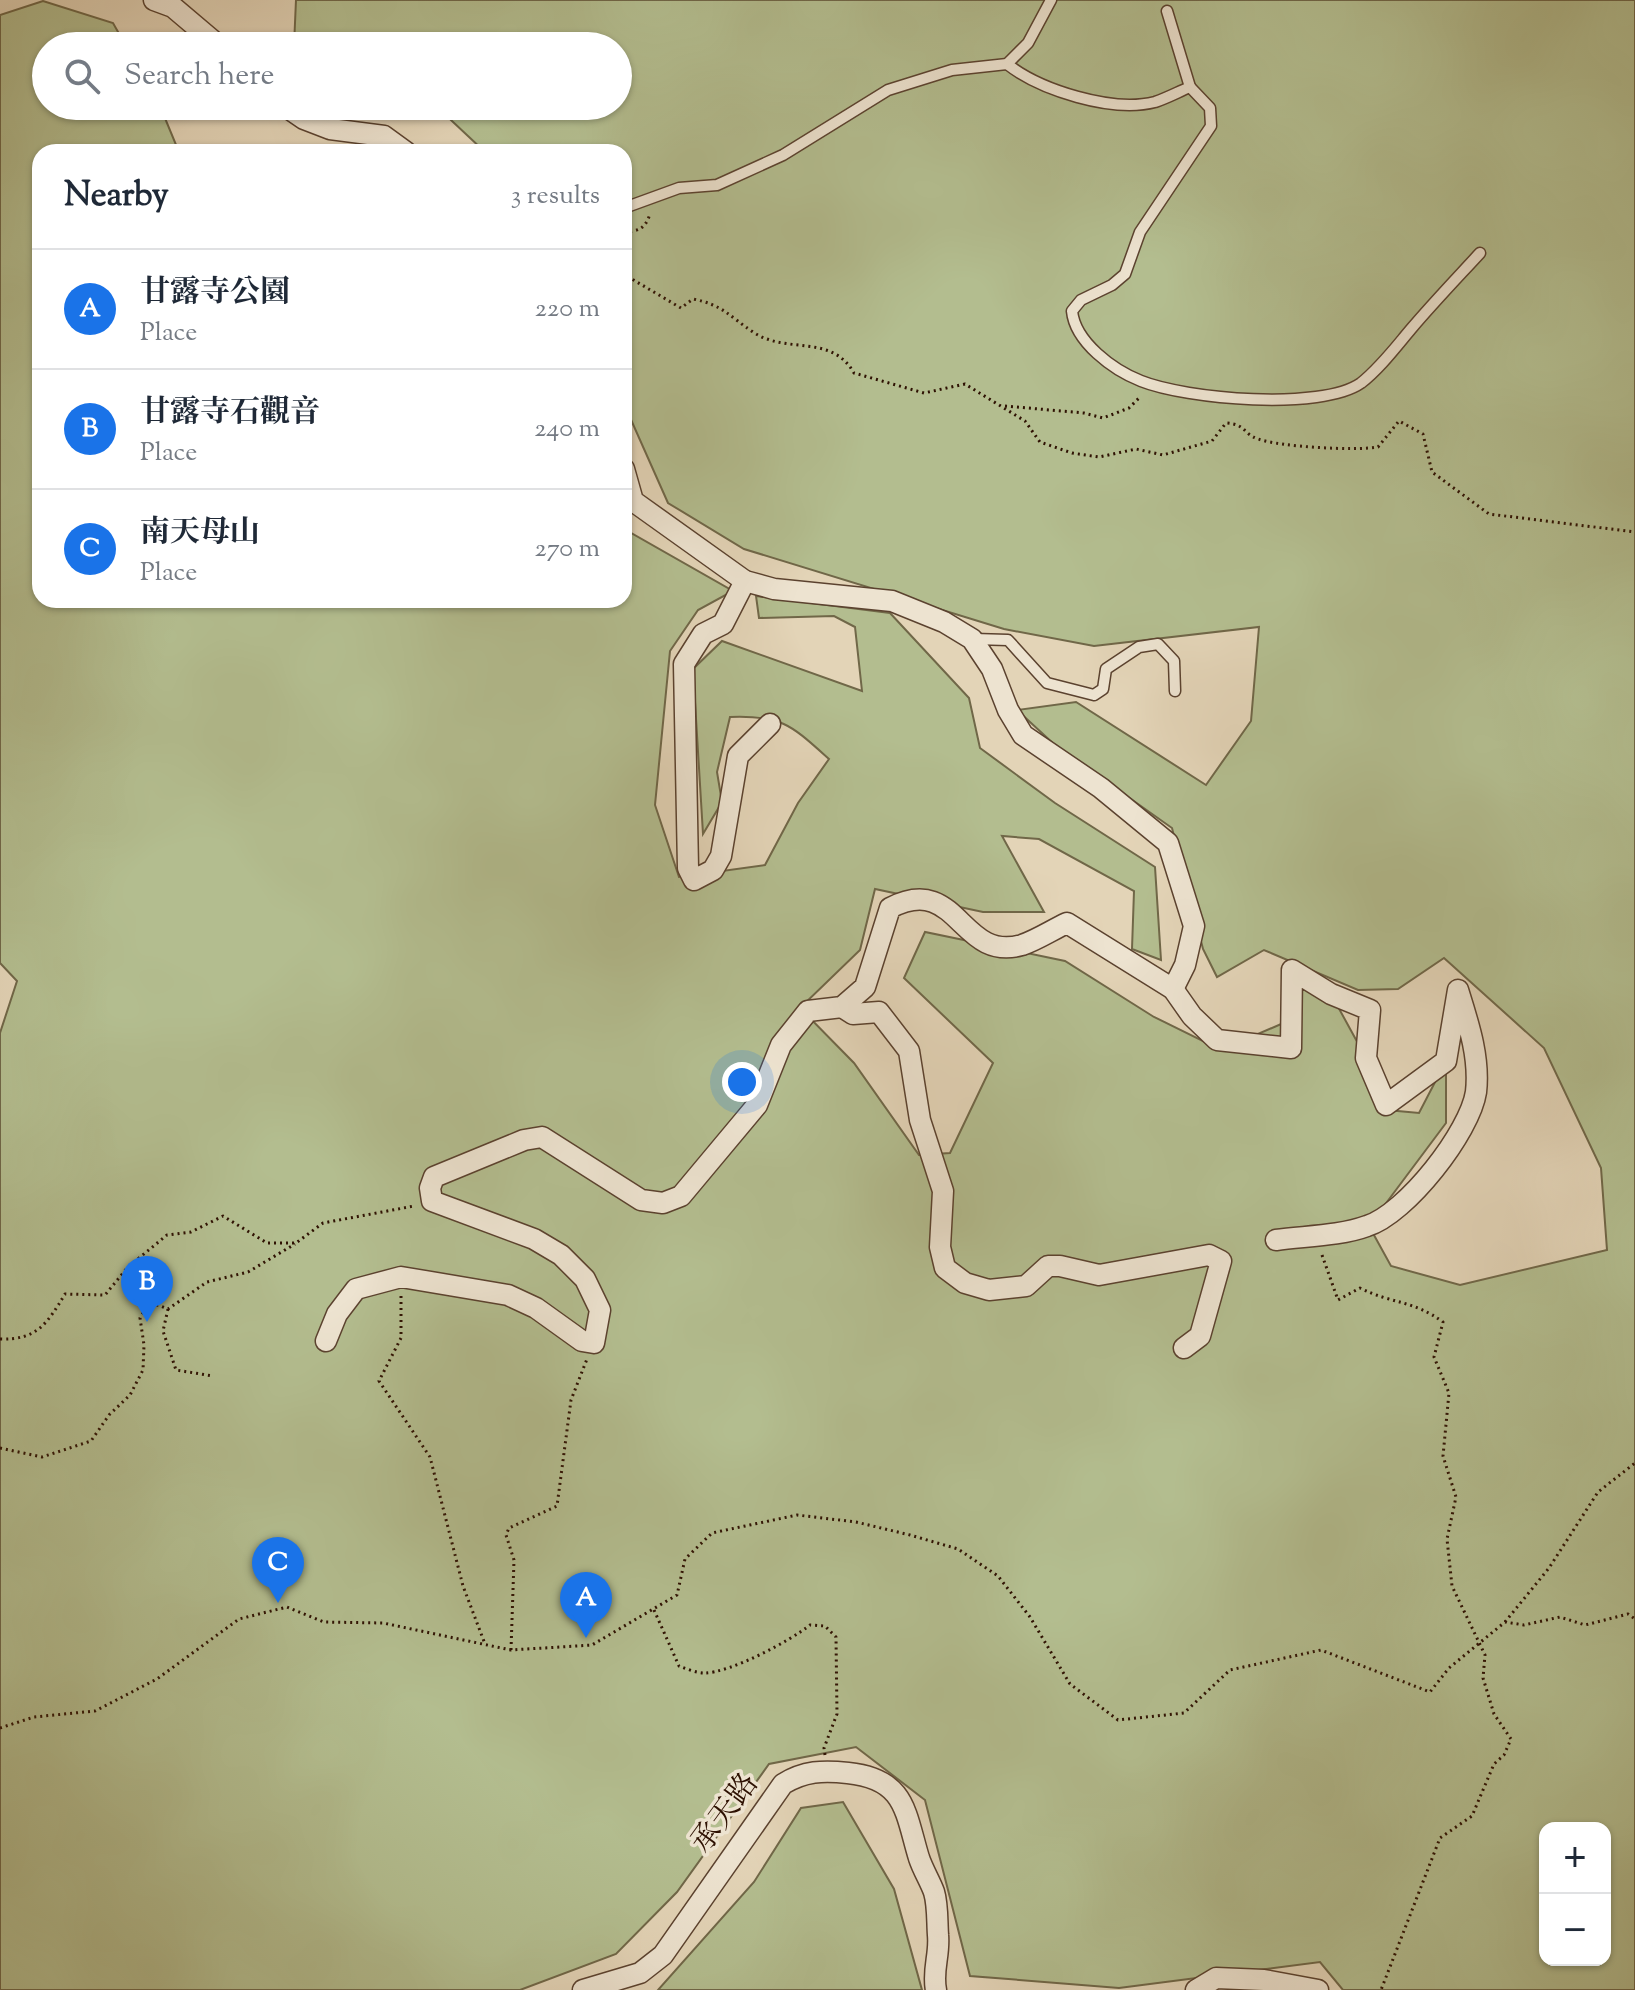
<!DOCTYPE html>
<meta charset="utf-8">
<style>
:root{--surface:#fff;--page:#f6f6f7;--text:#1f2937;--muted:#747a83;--line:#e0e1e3;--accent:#1a73e8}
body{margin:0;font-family:"Sorts Mill Goudy","Noto Serif TC",serif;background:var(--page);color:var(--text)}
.controls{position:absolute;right:24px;bottom:24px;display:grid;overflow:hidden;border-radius:16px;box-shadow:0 2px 6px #0004}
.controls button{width:72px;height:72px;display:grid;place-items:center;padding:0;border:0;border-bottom:2px solid var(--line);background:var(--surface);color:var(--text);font:40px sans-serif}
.you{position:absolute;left:742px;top:1082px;width:28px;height:28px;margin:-20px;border:6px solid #fff;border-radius:50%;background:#1a73e8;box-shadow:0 0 0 12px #1a73e833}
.badge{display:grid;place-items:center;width:52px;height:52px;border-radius:50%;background:var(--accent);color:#fff;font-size:26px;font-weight:700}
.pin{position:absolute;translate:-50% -66px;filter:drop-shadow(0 2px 4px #0008)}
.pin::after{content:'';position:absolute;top:42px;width:28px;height:24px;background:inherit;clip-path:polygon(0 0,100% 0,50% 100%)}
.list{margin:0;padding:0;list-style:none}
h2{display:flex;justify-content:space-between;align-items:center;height:104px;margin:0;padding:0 32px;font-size:34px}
h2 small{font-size:26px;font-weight:400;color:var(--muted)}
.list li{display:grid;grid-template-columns:52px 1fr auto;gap:24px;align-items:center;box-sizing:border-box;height:120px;padding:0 32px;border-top:2px solid var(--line)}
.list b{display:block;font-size:30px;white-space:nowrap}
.list p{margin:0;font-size:26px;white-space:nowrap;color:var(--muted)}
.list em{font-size:26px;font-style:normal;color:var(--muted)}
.icon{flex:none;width:44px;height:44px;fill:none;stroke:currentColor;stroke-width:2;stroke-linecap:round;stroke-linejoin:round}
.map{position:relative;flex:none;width:1635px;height:1990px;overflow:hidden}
.search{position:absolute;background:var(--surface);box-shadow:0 2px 6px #0004;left:32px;top:32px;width:600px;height:88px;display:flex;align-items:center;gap:20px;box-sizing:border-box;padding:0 28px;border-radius:44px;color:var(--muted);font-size:30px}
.panel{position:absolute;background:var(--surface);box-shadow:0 2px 6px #0004;left:32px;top:144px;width:600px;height:464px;border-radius:24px}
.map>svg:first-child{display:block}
.green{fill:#b3bd8f;stroke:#706748;stroke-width:2;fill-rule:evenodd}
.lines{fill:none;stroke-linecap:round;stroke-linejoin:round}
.service-casing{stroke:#5b422f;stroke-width:13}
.minor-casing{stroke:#5b422f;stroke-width:23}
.path{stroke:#2e1102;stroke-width:3;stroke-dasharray:2 4;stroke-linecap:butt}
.service{stroke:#ede3d0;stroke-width:10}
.minor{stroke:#ede3d0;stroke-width:20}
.labels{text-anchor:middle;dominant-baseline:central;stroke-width:7;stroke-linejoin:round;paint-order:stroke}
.street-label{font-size:30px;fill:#2e1102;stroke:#ede3d0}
</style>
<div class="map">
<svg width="1635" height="1990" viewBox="0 0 1635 1990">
<rect width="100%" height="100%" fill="#e3d4b7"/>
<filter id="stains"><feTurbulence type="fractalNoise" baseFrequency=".0025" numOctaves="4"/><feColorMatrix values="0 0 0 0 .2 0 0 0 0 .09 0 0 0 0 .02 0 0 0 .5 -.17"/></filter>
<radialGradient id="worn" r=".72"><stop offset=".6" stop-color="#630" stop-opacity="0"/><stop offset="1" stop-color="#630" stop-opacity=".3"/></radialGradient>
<!-- green -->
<g class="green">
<path d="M296,0H1635V1990H1343L1320,1962L1119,1988L970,1976L925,1800L856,1747L769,1764L677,1892L616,1954L520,1990H0V1033L17,981L0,963V15L43,1L113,23L126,46H46V106H160L179,152H40V600H624V529L733,591L698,610L670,651L655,805L679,877L765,865L798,803L829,759C791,725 782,715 730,717L717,772L722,802L703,834L693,669L722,641L862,691L855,627L834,616L759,618L756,596L890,613L969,698L980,748L1055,803L1155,867L1161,960L1132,949L1134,891L1039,839L1002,836L1044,912H983L875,889L860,950L800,1008L854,1063L919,1155L950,1153L993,1063L904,978L925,932L1065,961L1154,1017L1221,1050L1288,1021L1292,970L1331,994L1366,1058L1387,1110L1419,1113L1446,1061V1123L1369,1226L1391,1266L1460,1285L1607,1250L1601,1168L1544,1048L1444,958L1398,989L1358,990L1264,950L1217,977L1203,949L1172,828L1056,746L1017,710L1076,702L1206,785L1251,721L1259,627L1094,646L1004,629L744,549L668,503L624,404V152H485L436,106H618V46H294ZM1545,1828H1605V1960H1545Z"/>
<path d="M843,1802L894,1889L922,1990H658L754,1882L801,1808Z"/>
</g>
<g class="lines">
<!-- service casing -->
<g class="service-casing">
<g id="service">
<path d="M1007,64C1040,90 1112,113 1155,102C1167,98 1178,92 1190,87L1167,11"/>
<path d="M1190,87L1210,108L1211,126L1140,232L1125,274L1112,285L1081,300L1072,311C1075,342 1113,370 1141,381C1186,399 1321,411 1361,383C1380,368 1395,348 1411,329C1433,303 1457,278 1480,253"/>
<path d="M624,208L679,188L717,185L783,155L888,90L952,70L1007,64L1028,43L1051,0"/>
<path d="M974,639L1008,640L1047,683L1094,695L1103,689L1106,669L1139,647L1158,644L1174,661L1175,691"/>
</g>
</g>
<!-- minor casing -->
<g class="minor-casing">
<g id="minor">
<path d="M154,0L173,7L219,46"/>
<path d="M285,106L304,119L330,129L384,136L406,152"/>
<path d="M624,469L633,501L745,581L774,589L892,601L944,622L972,639L992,669L1008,710L1023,735L1101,788L1168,843L1194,926L1185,965L1173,989"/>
<path d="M745,581L723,624L703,634L684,664L688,868L694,880L713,870L721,856L738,756L770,724"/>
<path d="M842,1007L853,1014L879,1012L909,1051L920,1120L943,1191L940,1247L945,1268L965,1283L989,1290L1026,1286L1048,1266H1060L1099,1275L1209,1255L1221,1261L1200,1336L1184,1348"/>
<path d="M326,1341L337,1314L356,1289L401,1277L508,1295L536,1308L582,1341L594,1343L600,1310L585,1279L561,1255L534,1239L432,1201L430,1188L434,1177L524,1140L542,1137L641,1200L663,1203L681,1196L757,1105L781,1045L808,1011L842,1007L865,987L890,908C959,872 959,963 1022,945C1037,940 1052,930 1067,923L1173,989L1192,1016L1217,1040L1291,1048L1292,970L1331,994L1370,1010L1366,1058L1386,1105L1446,1061L1458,990C1468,1022 1480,1057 1476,1092C1470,1132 1406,1214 1367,1226C1340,1236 1305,1236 1276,1240"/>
<path d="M583,1990L640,1973L663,1955L783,1784C804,1771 823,1770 848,1773C906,1779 905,1812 919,1858C923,1870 930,1881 934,1892C938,1905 937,1922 938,1935C940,1955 932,1970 936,1990"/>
<path d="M1196,1990L1216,1978L1264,1980L1318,1990"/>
</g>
</g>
<!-- path -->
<g class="path">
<path d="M624,232C639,231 645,229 650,214"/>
<path d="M624,260L625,275L681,308L693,299C723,305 729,316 753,332C787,355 831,333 854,373L924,393L965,384L1025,421L1040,442L1072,453L1099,457L1136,449L1163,455L1212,441L1226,423C1246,424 1243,434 1258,439C1281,447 1355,451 1378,447L1399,421L1423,434L1432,472L1489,514L1635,532"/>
<path d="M1005,406L1084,413L1103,418L1129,408L1141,396"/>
<path d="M1322,1255L1338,1300L1360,1288C1392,1304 1413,1300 1443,1322L1434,1357L1449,1393L1443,1456L1456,1497L1447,1539L1452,1586L1485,1655L1483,1678L1494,1714L1511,1739L1504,1755L1494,1764L1472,1816L1440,1838L1381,1990"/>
<path d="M401,1296V1338L379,1381L430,1457L463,1586L485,1644"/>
<path d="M168,1309L163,1331L176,1370L213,1376"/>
<path d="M0,1339C37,1340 47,1324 65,1294L105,1295L128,1267L167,1235L191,1232L223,1216L267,1243H296L323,1223L414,1206"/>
<path d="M0,1448L42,1457L91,1441L109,1415L130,1395L143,1370L144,1345L140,1318L146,1308L158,1305L168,1309L207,1282L248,1272L295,1244"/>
<path d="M654,1610L679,1666C687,1669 697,1673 704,1673C730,1673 790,1641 810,1625L825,1626L836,1637L837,1714L824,1748L825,1755"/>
<path d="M1505,1622L1549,1568L1598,1492L1635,1463"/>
<path d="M511,1650L514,1560L506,1535L509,1528L557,1506L571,1400L587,1359"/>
<path d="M0,1728L34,1717L95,1711L157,1679L239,1619L287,1607L324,1622L383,1623L511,1650L592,1645L677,1595L685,1559L712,1533L797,1515L856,1522L910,1535L958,1549L998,1576L1030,1617L1070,1684L1118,1720L1184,1713L1230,1670L1321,1650L1430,1692L1449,1668L1505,1622L1524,1625L1560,1617L1585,1625L1628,1614L1635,1619"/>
</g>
<!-- service -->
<use href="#service" class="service"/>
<!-- minor -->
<use href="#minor" class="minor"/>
</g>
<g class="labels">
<!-- street labels -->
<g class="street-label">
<text transform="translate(726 1814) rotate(-54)">承天路</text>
</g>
</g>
<rect width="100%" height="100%" filter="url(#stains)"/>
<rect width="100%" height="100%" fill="url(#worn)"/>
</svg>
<div class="controls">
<button>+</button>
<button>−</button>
</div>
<div class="you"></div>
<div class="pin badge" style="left:586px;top:1638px">A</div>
<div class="pin badge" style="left:147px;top:1322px">B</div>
<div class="pin badge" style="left:278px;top:1603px">C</div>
<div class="search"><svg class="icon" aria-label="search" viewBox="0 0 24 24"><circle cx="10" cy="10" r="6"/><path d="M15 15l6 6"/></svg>Search here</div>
<section class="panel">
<h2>Nearby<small>3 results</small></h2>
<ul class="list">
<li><span class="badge">A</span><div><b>甘露寺公園</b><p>Place</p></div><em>220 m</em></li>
<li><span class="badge">B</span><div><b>甘露寺石觀音</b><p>Place</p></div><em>240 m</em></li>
<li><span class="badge">C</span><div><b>南天母山</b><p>Place</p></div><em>270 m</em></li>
</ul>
</section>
</div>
